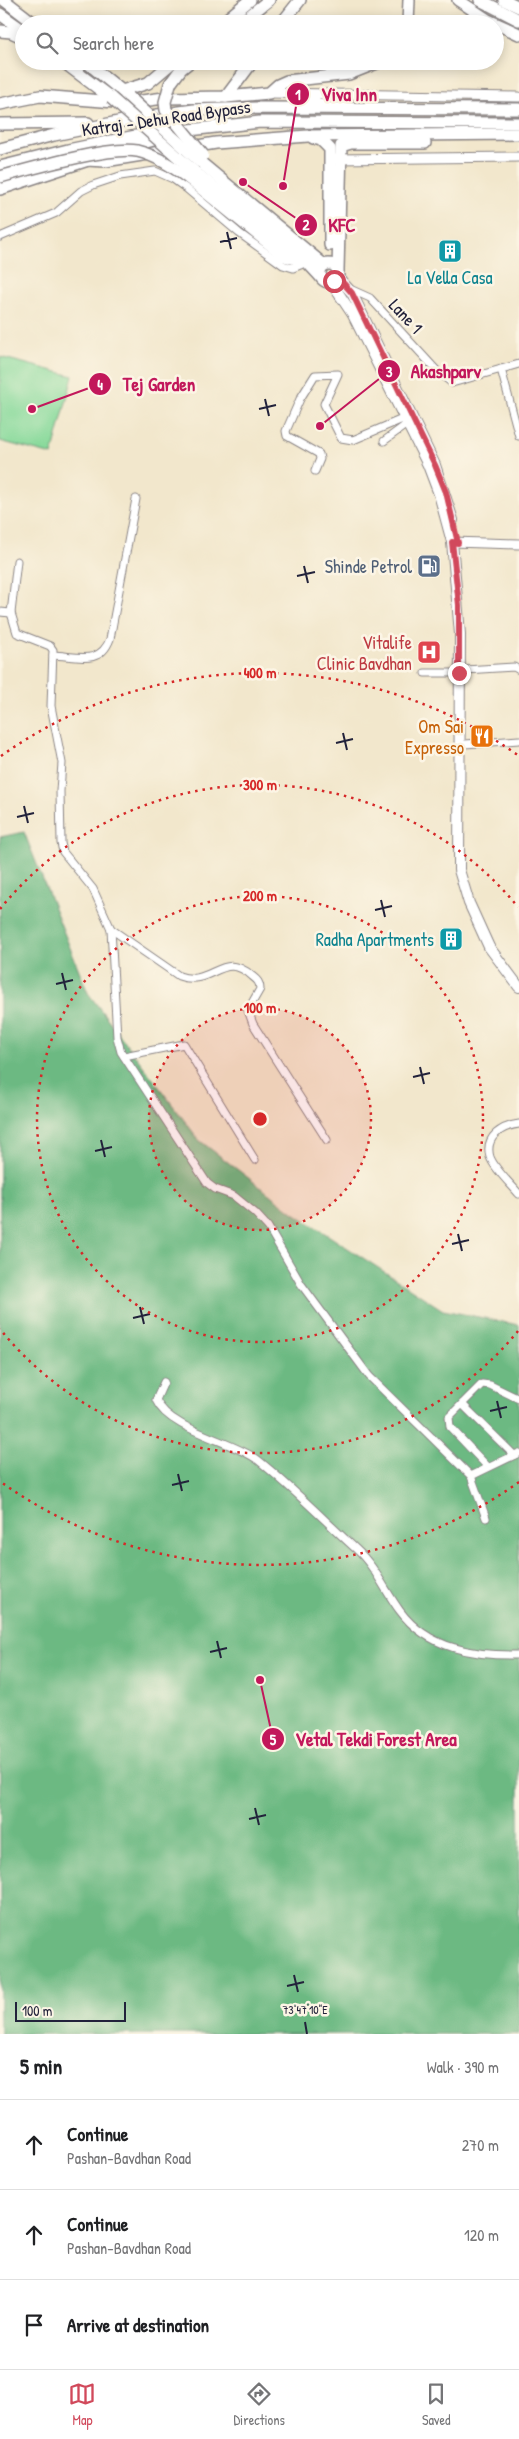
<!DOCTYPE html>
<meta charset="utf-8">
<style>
:root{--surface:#fff;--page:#f2f2f2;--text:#202124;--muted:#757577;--line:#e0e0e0;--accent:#d1495b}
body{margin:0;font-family:"Patrick Hand",sans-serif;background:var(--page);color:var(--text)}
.scale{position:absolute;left:15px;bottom:12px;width:111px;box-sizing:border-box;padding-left:5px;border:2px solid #22223b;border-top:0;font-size:14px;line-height:18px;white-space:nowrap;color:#22223b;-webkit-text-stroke:4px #fcf5e5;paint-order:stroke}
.stop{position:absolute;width:15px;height:15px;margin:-11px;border:4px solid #d1495b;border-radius:50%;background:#fff}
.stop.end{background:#d1495b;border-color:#fff;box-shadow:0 1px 5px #0008}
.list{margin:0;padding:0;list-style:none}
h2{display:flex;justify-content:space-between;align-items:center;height:65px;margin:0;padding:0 20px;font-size:21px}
h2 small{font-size:16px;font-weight:400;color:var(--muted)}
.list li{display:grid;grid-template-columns:32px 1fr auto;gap:15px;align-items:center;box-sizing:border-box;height:90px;padding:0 20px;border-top:1px solid var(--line)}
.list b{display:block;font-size:19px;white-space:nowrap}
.list p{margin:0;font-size:16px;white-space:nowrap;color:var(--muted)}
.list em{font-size:16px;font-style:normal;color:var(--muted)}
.icon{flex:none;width:28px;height:28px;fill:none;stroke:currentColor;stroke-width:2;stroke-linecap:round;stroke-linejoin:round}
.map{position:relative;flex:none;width:519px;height:2034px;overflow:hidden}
.search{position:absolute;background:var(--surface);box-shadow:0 2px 12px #0003;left:15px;right:15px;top:15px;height:55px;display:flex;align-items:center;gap:12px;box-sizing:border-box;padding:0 18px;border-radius:28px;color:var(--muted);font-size:19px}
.sheet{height:335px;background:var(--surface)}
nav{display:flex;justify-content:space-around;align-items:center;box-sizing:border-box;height:70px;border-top:1px solid var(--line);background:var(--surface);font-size:14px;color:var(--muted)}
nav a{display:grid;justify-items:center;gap:2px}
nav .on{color:var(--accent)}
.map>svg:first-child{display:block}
.green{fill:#86d99a;stroke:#547e6a}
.forest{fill:#6cb982;stroke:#476e5e}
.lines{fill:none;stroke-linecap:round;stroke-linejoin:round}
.minor-casing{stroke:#8a8484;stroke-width:9}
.tertiary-casing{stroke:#8a8484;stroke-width:11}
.secondary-casing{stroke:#8a8484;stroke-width:12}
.primary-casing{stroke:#8a8484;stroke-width:14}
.trunk-casing{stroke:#8a8484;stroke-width:14}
.minor{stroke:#fff;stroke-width:7}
.tertiary{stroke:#fff;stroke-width:9}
.secondary{stroke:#fff;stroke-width:10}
.primary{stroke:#fff;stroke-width:11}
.trunk{stroke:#fff;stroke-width:11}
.primary-bridge-casing{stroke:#8a8484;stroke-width:14;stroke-linecap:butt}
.trunk-bridge-casing{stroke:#8a8484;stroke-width:14;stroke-linecap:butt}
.primary-bridge{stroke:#fff;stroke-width:11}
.trunk-bridge{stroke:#fff;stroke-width:11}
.route{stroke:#d1495b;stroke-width:6}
.ticks{fill:none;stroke:#22223b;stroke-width:2}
.ring{fill:none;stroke:#d62828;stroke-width:2.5;stroke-dasharray:2.5 5}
.labels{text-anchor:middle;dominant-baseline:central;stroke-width:5;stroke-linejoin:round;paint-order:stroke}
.street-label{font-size:18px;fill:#22223b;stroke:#fcf5e5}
.culture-label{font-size:18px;fill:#0d838f;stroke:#fcf5e5}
.service-label{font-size:18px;fill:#4e5e75;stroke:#fcf5e5;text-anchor:end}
.health-label{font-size:18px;fill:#be3a42;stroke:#fcf5e5;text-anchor:end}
.food-label{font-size:18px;fill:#c56008;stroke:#fcf5e5;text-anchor:end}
.ticks-label{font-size:12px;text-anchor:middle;fill:#22223b;stroke:#fcf5e5;stroke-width:5;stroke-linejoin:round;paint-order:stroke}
.centre{fill:#d62828;stroke:#fcf5e5;stroke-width:2.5}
.ring-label{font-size:15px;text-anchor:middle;font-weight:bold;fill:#d62828;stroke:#fcf5e5;stroke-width:5;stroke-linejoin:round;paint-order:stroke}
.leader{fill:none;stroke:#c2185b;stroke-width:2}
.callout-dot{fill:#c2185b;stroke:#fcf5e5;stroke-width:2}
.mark-label{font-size:15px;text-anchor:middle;font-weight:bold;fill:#fff}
.callout-label{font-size:19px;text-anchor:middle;font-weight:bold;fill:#c2185b;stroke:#fcf5e5;stroke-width:5;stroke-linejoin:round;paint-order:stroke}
</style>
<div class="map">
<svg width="519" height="2034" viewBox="0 0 519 2034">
<rect width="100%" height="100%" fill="#fcf5e5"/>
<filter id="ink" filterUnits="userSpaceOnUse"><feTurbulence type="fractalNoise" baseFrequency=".02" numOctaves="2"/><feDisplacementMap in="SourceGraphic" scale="10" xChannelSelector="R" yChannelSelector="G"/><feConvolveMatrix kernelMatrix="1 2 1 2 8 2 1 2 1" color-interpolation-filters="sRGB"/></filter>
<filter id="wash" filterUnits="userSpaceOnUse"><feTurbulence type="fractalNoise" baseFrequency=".0096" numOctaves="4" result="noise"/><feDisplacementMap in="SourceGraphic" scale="20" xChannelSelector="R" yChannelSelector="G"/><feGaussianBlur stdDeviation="1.12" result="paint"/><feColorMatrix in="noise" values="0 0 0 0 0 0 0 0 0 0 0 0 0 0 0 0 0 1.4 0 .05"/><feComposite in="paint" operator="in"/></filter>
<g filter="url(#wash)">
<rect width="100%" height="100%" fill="#f2e7cc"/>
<!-- green -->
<path class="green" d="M0,357L73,376L52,455L0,441Z"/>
<!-- forest -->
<path class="forest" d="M24,832L88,993L199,1140L294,1213L443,1310L519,1325V2034H0V837Z"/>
</g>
<g filter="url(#ink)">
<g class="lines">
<!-- minor casing -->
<g class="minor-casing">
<g id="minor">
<path d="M0,237L56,213L81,191L93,185L120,176L155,171L173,179L187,189L239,233L283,265L293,268L305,263"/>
<path d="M350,289L370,298L439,373L452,383L519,364"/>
<path d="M501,369L519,436"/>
<path d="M384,441L407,424"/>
<path d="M315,471L320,459L319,454L287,436L286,431L300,399L315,375L338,374L324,404L341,438L353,440L405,418"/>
<path d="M0,612L11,613L17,561"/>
<path d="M11,613L17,633L50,646L53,650L51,706L62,763L60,791L61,843L63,852L93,889L111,929L117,1037L121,1052L207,1183L215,1189L234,1196L255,1213L268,1227L301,1284L369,1376L471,1476L486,1518"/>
<path d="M53,655C77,656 100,666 110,639L136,499"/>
<path d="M465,670L514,667L519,670"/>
<path d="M425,673H459"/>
<path d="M465,744L519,740"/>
<path d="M111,929L179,976C211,988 223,949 252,976C257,980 260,982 260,989L248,1010L253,1024L327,1140"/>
<path d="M124,1056L184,1044L255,1160"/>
<path d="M519,1124C503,1126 484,1136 490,1157C495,1170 510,1183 519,1194"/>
<path d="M164,1382L156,1400C169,1430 233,1441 258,1460C293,1488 324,1520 356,1549C375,1566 385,1591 400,1611C428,1649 475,1656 519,1655"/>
<path d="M462,1404L514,1455"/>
<path d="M488,1467L450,1427L449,1417L482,1384L490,1385L519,1399"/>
<path d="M471,1476L519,1453"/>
</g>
</g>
<!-- tertiary casing -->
<g class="tertiary-casing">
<g id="tertiary">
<path d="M269,93L519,97"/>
<path d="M336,159L519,157"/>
<path d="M452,542L519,544"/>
</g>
</g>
<!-- secondary casing -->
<g class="secondary-casing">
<g id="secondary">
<path d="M337,276L352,293L435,465L453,520"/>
<path d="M331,282L353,315L428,465L439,494L452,542L460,634L459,870L469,903L489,947L519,987"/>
</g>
</g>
<!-- primary casing -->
<g class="primary-casing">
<g id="primary">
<path d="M4,0L35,24"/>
<path d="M458,0L488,20L519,34"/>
<path d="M480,0L519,20"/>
<path d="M504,0L519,7"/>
<path d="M0,14L24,31"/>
<path d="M221,24L250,0"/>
<path d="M239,24L269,0"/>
<path d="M281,24L300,0"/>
<path d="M408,24L409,0"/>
<path d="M62,61L111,98"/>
<path d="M85,61L128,96"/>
<path d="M170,84L181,69L191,61"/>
<path d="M122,91L148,83L174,61"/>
<path d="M226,97L253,61"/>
<path d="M0,104L40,96L127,103L164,98L226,97L269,93L278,85L287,81L349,74L382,61"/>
<path d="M313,138L321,140L330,149V245"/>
<path d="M120,149L165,137"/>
<path d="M86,160L105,161L216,143L308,136L519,134"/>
<path d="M200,162L324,265"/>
<path d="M195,172L307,262L320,276"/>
<path d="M0,189L91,159"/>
<circle cx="329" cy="273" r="9"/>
<path d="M338,270L341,146L351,143H425"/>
</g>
</g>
<!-- trunk casing -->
<g class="trunk-casing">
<g id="trunk">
<path d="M0,31L11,32L24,38"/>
<path d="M295,93L325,107"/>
<path d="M0,124L88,123"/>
<path d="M0,149L54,135L143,117L194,110L256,108L519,109"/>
<path d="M0,167L68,150L136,136L260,122L519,123"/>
<path d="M188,178L284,256L307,262"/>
</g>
</g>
<!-- minor -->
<use href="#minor" class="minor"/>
<!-- tertiary -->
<use href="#tertiary" class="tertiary"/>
<!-- secondary -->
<use href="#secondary" class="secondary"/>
<!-- primary -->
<use href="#primary" class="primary"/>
<!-- trunk -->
<use href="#trunk" class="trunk"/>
<!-- primary-bridge casing -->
<g class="primary-bridge-casing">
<g id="primary-bridge">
<path d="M170,84L165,102L166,110L203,155"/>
<path d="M129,97L200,162"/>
<path d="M111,98L195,172"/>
</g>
</g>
<!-- trunk-bridge casing -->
<g class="trunk-bridge-casing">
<path id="trunk-bridge" d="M0,177C29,169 110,146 137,151C157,156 172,166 188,178"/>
</g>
<!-- primary-bridge -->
<use href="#primary-bridge" class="primary-bridge"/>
<!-- trunk-bridge -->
<use href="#trunk-bridge" class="trunk-bridge"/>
</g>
</g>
<g class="lines" filter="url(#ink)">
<!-- route -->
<path class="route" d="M334,281L337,276L352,293L435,465L446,492L458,543L452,542L459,605V673"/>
</g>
<!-- ticks -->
<path class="ticks" d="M227,232L231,249M220,242L237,238M265,399L269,416M259,409L276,405M304,566L308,583M297,576L315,572M343,733L347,750M336,743L353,739M24,806L28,823M17,817L34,813M381,900L385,917M375,910L392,906M62,973L66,990M56,984L73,980M420,1067L424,1084M413,1077L430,1073M101,1140L105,1157M95,1151L112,1147M458,1234L462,1251M452,1244L469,1240M140,1307L144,1324M133,1318L150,1314M497,1401L501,1418M490,1411L507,1407M178,1474L182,1491M172,1485L189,1481M217,1641L221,1658M210,1652L227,1648M255,1808L259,1825M249,1819L266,1815M294,1975L298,1992M287,1986L304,1982M305,2022L307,2034"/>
<!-- distance rings -->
<circle cx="260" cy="1119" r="111" fill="#d62828" fill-opacity=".12"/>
<g class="ring">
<circle cx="260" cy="1119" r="111"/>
<circle cx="260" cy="1119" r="223"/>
<path d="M518 1331A334 334 0 0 1 0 1329M0 909A334 334 0 0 1 518 907"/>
<path d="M519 1482A446 446 0 0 1 1 1482M1 756A446 446 0 0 1 519 756"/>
</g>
<!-- icons -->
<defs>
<g id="building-square" transform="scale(1.25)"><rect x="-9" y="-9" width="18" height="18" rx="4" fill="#0f9aa8" stroke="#fcf5e5"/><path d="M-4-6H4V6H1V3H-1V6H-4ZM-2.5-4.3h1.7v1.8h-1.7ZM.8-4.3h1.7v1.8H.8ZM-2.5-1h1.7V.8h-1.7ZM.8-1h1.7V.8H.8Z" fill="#fff"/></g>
<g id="fuel-square" transform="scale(1.25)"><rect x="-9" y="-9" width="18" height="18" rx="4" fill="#5c6f8a" stroke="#fcf5e5"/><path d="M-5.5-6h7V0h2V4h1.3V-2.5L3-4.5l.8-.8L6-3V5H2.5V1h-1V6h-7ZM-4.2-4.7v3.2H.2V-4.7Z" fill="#fff"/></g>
<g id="hospital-square" transform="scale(1.25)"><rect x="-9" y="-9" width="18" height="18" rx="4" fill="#e0444e" stroke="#fcf5e5"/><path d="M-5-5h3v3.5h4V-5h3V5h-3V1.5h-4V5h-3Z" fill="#fff"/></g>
<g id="restaurant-square" transform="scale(1.25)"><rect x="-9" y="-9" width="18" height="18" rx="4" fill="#e8710a" stroke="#fcf5e5"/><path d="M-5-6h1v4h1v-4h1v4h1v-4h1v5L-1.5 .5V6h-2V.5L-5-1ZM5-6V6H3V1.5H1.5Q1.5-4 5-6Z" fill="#fff"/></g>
</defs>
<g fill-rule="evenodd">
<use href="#building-square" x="450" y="251"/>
<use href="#fuel-square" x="429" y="566"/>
<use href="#hospital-square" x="429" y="652"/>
<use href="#restaurant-square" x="482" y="736"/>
<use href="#building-square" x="451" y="939"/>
</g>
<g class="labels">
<!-- street labels -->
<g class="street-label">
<text transform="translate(166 118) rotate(-8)">Katraj - Dehu Road Bypass</text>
<text transform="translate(406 316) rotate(47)">Lane 1</text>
</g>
<!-- culture labels -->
<g class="culture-label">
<text x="450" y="277">La Vella Casa</text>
<text x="434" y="939" text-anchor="end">Radha Apartments</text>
</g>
<!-- service labels -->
<g class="service-label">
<text x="412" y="566">Shinde Petrol</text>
</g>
<!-- health labels -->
<g class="health-label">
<text x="412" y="642">Vitalife<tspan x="412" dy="21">Clinic Bavdhan</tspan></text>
</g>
<!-- food labels -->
<g class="food-label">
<text x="464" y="726">Om Sai<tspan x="464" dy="21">Expresso</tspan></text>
</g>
</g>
<g class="ticks-label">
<text x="305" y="2014">73°47'10"E</text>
</g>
<circle cx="260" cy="1119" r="8" class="centre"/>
<g class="ring-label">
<text x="260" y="678">400 m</text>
<text x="260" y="790">300 m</text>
<text x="260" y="901">200 m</text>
<text x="260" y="1013">100 m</text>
</g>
<!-- callouts -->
<path class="leader" d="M283 186L298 94M243 182L306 225M320 426L389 371M32 409L100 384M260 1680L273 1739"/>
<g class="callout-dot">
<circle cx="283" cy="186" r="5"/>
<circle cx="243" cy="182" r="5"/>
<circle cx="320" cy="426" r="5"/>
<circle cx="32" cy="409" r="5"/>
<circle cx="260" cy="1680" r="5"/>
<circle cx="298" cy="94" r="12"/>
<circle cx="306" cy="225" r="12"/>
<circle cx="389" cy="371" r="12"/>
<circle cx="100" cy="384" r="12"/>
<circle cx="273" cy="1739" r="12"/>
</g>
<g class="mark-label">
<text x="298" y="100">1</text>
<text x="306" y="230">2</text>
<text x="389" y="377">3</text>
<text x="100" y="390">4</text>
<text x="273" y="1745">5</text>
</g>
<g class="callout-label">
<text x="349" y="101">Viva Inn</text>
<text x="342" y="232">KFC</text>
<text x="446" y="378">Akashparv</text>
<text x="159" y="391">Tej Garden</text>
<text x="376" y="1746">Vetal Tekdi Forest Area</text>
</g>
</svg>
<div class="scale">100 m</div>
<div class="stop" style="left:334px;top:281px"></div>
<div class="stop end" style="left:459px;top:673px"></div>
<div class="search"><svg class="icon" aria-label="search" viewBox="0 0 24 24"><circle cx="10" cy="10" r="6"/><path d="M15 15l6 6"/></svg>Search here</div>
</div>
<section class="sheet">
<h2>5 min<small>Walk · 390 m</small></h2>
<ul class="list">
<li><svg class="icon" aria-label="ahead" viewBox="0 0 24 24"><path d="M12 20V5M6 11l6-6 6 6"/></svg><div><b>Continue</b><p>Pashan-Bavdhan Road</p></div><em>270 m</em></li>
<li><svg class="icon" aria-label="ahead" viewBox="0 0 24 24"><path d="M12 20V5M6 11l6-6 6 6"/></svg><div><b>Continue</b><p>Pashan-Bavdhan Road</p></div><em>120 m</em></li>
<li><svg class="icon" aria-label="arrive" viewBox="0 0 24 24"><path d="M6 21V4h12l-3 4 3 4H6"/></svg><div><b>Arrive at destination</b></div></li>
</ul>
</section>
<nav>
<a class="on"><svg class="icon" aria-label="map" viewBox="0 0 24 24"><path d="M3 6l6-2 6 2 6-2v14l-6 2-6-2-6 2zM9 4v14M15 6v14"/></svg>Map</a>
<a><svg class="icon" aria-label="directions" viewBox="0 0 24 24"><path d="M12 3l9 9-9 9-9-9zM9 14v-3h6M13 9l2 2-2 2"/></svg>Directions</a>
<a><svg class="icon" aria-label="saved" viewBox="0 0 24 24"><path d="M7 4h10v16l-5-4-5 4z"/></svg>Saved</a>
</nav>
